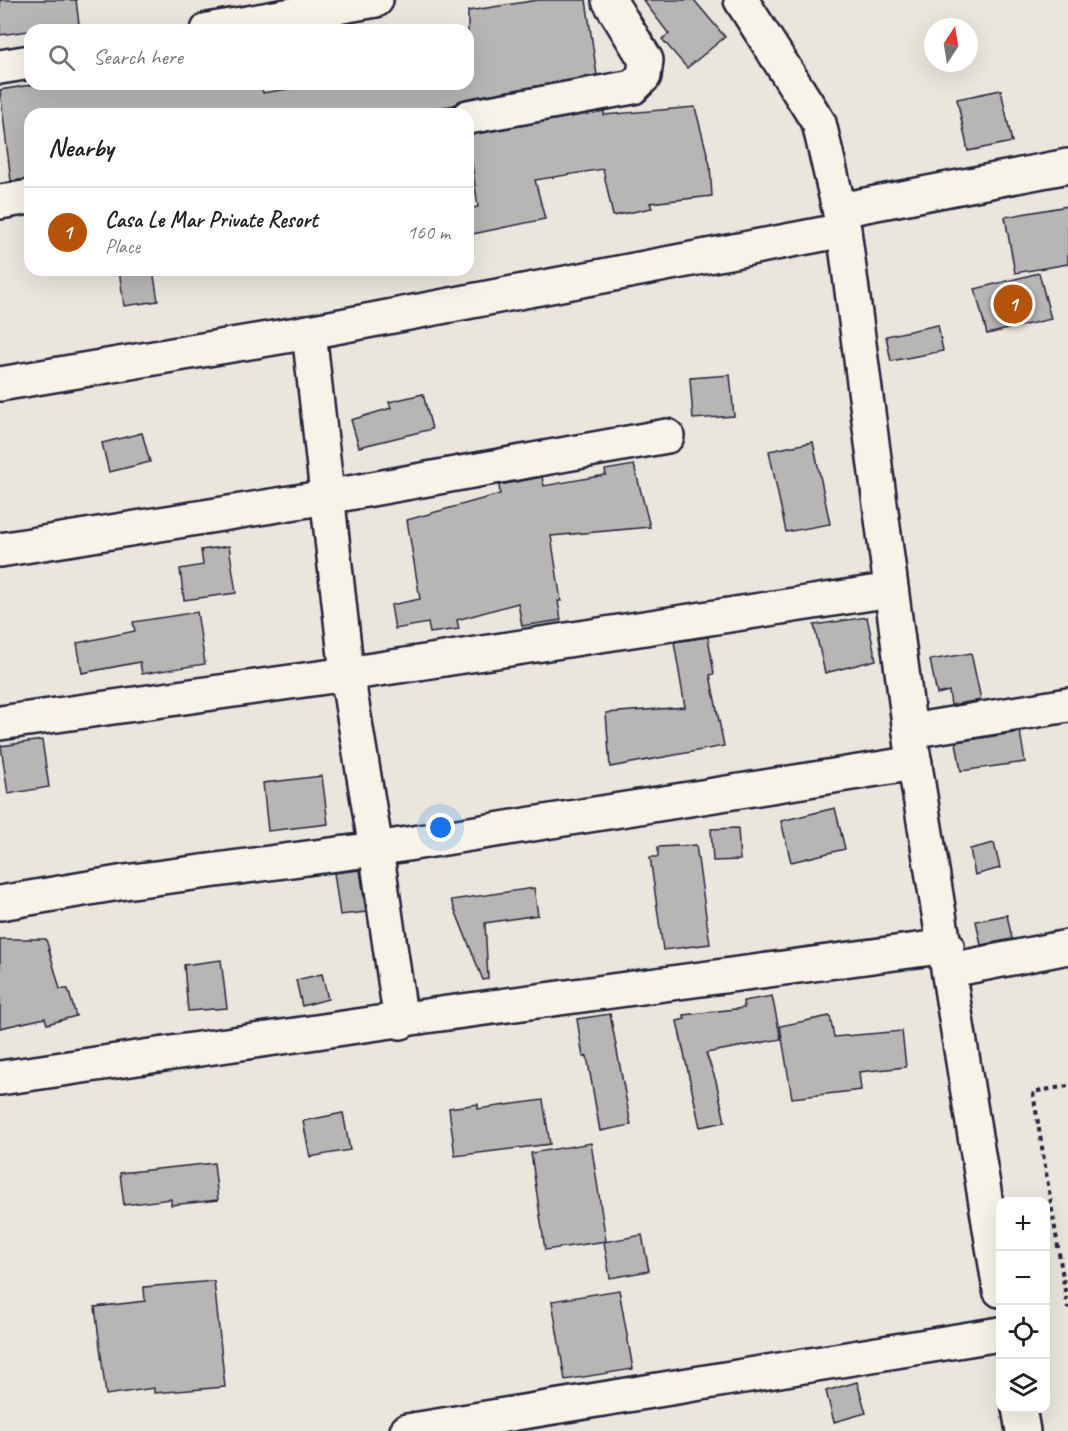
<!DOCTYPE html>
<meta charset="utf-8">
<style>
:root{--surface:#fff;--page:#f6f6f6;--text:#202124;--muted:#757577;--line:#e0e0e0;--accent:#b45309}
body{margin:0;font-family:Caveat,sans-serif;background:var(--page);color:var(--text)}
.controls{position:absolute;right:18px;bottom:18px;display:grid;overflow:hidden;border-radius:12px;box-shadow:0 6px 24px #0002}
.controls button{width:54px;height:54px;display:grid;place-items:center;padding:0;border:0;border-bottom:2px solid var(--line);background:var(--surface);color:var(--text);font:30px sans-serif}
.compass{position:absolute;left:924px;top:18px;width:54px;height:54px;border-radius:50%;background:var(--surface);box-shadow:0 6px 24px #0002;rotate:12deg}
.you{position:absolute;left:441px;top:828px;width:21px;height:21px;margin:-15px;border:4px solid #fff;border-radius:50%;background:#1a73e8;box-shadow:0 0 0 9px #1a73e833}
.badge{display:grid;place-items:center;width:39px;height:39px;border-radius:50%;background:var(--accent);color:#fff;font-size:20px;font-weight:700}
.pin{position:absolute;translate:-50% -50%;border:3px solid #fff;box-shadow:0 2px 6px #0006}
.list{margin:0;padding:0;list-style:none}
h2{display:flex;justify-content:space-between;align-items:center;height:78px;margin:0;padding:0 24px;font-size:26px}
h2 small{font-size:20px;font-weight:400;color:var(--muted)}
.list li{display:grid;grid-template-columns:39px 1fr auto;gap:18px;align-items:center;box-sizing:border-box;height:90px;padding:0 24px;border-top:2px solid var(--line)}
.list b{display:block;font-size:22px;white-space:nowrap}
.list p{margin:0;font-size:20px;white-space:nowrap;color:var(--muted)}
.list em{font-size:20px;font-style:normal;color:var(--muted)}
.icon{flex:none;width:33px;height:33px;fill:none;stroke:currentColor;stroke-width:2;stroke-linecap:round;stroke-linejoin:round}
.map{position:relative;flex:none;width:1068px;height:1431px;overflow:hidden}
.search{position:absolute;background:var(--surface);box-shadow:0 6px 24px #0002;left:24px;top:24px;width:450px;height:66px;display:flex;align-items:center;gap:15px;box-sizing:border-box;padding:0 21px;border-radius:18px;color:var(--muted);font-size:22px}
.panel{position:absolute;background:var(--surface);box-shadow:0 6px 24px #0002;left:24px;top:108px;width:450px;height:168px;border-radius:18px}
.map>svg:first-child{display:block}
.building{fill:#b8b6b5;stroke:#22223b;stroke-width:1.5}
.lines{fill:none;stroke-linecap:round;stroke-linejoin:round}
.minor-casing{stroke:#22223b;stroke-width:38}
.path{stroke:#22223b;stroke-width:4;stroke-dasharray:4.5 4.5;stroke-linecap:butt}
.minor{stroke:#f7f3e8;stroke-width:33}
</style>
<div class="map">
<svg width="1068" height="1431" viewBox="0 0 1068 1431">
<rect width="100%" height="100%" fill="#eae6de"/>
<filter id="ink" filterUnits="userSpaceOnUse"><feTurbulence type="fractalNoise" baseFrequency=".0167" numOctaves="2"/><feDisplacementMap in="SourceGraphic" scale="12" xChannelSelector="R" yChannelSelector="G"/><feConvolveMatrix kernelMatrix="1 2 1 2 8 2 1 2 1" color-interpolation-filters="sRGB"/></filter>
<g filter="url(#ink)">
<!-- building -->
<g class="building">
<path d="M0,0H76L79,24L0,35Z"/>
<path d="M538,0H586L597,75L465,99L454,105L404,114H30V179L11,181L0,90L37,84H261L263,93L321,84H468V11Z"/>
<path d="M643,0H694L725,37L687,68L662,39L669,34Z"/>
<path d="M1001,90L1012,142L968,151L957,99Z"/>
<path d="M695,107L710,165L712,196L650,203L652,208L613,216L603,169L535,180L545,219L468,235V209L478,207L468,135L604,111V115Z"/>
<path d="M1068,206V264L1015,273L1005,217Z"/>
<path d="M119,270H153L158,301L124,306Z"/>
<path d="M1039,273L1051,319L987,334L975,289Z"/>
<path d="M938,325L943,351L891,361L886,336Z"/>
<path d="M730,375L734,416L693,419L690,378Z"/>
<path d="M423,394L432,429L359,447L351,420L391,408L389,402Z"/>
<path d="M142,433L150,462L109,472L102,443Z"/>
<path d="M813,442L830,524L786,532L769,451Z"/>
<path d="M634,465L650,527L551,536L561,601H558L561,620L522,626L518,603L457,620L459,629L430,633L428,623L395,629L391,605L420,599L407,520L500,494L499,485L542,477L544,486L606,475L605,470Z"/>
<path d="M229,546L236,593L184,600L180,569L203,565L201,550Z"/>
<path d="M197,612L205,664L142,674L140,662L82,673L77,643L135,631L133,622Z"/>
<path d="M867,617L876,660L825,673L814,625Z"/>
<path d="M708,637L714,674L710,675L724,746L610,767L606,713L685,707L674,642Z"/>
<path d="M971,653L981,700L951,705L949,691L937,694L930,660Z"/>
<path d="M1020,732L1025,762L961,771L956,742Z"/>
<path d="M42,740L49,787L8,794L1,746Z"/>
<path d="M322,776L328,824L268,831L263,783Z"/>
<path d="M835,808L845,849L791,862L781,821Z"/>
<path d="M738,828L740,860L713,861L711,829Z"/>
<path d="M994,843L1000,868L975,875L970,849Z"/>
<path d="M696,845L710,944L663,950L650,857H658V847Z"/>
<path d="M360,870L366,912L340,915L334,873Z"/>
<path d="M534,888L538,915L485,923L488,979L483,980L451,900Z"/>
<path d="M1007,915L1012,939L981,945L976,921Z"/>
<path d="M0,939H46L60,989H68L76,1016L47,1024L45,1018L0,1028Z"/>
<path d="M221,960L227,1008L188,1011L184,965Z"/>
<path d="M322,974L328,999L302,1006L296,980Z"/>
<path d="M772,996L781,1039L706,1053L716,1081L725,1122L700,1127L677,1021L685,1019L684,1015L744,1008L743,1001Z"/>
<path d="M610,1014L631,1125L600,1131L587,1056L583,1057L577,1019Z"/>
<path d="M830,1016L834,1037L902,1031L906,1067L859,1072L861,1090L792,1098L780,1026Z"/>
<path d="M543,1100L550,1144L455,1156L449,1108L478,1104V1109Z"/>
<path d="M343,1113L350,1150L310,1157L303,1121Z"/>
<path d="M591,1143L606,1241L545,1250L531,1153Z"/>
<path d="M214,1163L218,1200L171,1205V1199L124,1205L120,1173Z"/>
<path d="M642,1235L649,1271L610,1278L604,1242Z"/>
<path d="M214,1281L225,1387L154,1393V1388L106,1395L95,1307L145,1301L144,1287Z"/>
<path d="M619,1290L633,1369L565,1380L552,1301Z"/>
<path d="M857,1382L866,1413L834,1422L826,1391Z"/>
</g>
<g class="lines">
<!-- minor casing -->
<g class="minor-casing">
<g id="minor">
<path d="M741,0L819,123L844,230L912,747L1000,1290"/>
<path d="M208,30L376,0"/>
<path d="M0,67L30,62"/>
<path d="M468,117L633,87L644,76L646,60L609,0"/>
<path d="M0,202L30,197"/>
<path d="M840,210L1068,166"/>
<path d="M309,332L347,674L376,849L401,1022"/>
<path d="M0,384L309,332L844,230"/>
<path d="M0,550L327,497L667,436"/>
<path d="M0,723L347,674L891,590"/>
<path d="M910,731L1068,705"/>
<path d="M0,903L125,882L376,849L915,763"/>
<path d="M951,970L1068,947"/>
<path d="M0,1078L433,1015L947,946"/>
<path d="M1019,1408L1023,1431"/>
<path d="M407,1431L1000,1334"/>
</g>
</g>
<!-- path -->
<path class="path" d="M1068,1086L1033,1092L1068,1309"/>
<!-- minor -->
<use href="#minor" class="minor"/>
</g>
</g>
</svg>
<div class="controls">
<button>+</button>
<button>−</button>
<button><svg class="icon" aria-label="locate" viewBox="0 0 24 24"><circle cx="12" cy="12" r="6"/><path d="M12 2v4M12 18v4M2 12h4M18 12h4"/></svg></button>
<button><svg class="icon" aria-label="layers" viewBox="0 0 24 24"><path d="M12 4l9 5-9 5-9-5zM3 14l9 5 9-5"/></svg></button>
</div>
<svg class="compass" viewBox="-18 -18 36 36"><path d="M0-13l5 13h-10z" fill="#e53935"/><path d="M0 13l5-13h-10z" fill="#757577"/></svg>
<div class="you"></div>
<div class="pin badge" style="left:1013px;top:304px">1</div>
<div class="search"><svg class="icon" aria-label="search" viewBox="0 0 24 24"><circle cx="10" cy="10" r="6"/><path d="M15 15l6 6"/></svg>Search here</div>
<section class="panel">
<h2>Nearby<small></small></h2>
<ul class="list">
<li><span class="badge">1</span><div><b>Casa Le Mar Private Resort</b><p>Place</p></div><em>160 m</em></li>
</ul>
</section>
</div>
